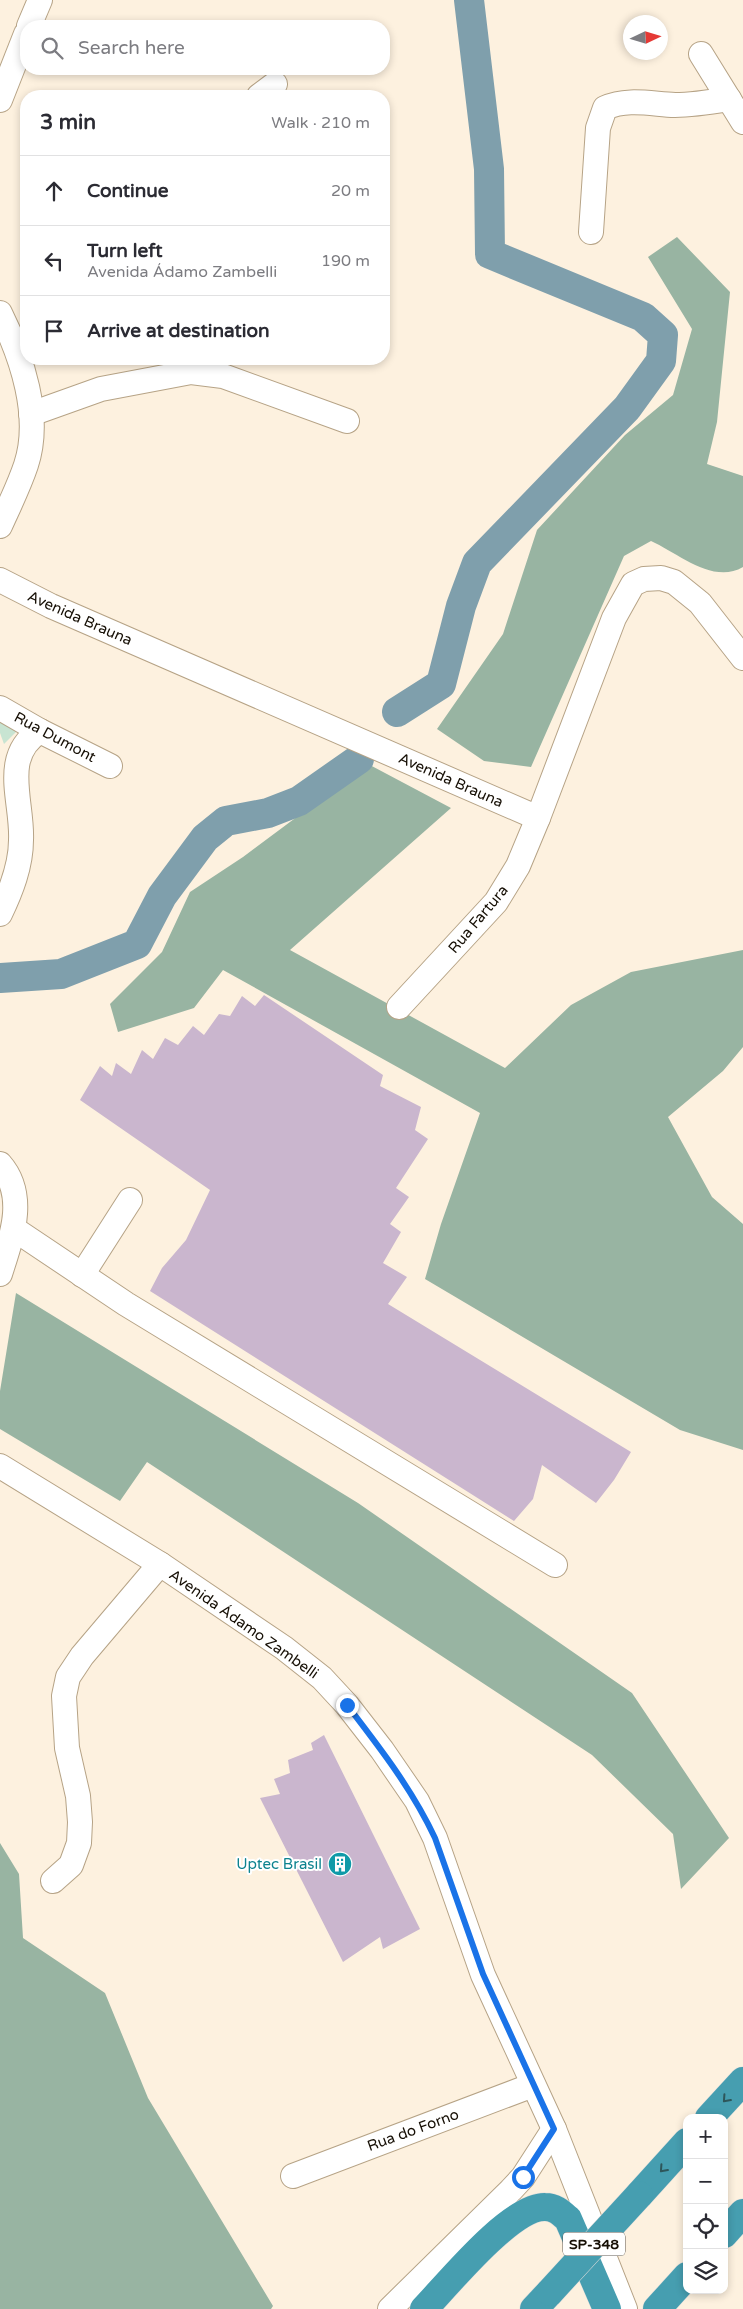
<!DOCTYPE html>
<meta charset="utf-8">
<style>
:root{--surface:#fff;--page:#f2f2f3;--text:#2b2b33;--muted:#7c7c81;--line:#e1e1e2}
body{margin:0;font-family:"Varela Round",sans-serif;background:var(--page);color:var(--text)}
.controls{position:absolute;right:15px;bottom:15px;display:grid;overflow:hidden;border-radius:10px;box-shadow:0 2px 8px #0003}
.controls button{width:45px;height:45px;display:grid;place-items:center;padding:0;border:0;border-bottom:1px solid var(--line);background:var(--surface);color:var(--text);font:25px sans-serif}
.compass{position:absolute;left:623px;top:15px;width:45px;height:45px;border-radius:50%;background:var(--surface);box-shadow:0 2px 8px #0003;rotate:86deg}
.stop{position:absolute;width:15px;height:15px;margin:-11px;border:4px solid #1a73e8;border-radius:50%;background:#fff}
.stop.end{background:#1a73e8;border-color:#fff;box-shadow:0 1px 5px #0008}
.list{margin:0;padding:0;list-style:none}
h2{display:flex;justify-content:space-between;align-items:center;height:65px;margin:0;padding:0 20px;font-size:21px}
h2 small{font-size:16px;font-weight:400;color:var(--muted)}
.list li{display:grid;grid-template-columns:32px 1fr auto;gap:15px;align-items:center;box-sizing:border-box;height:70px;padding:0 20px;border-top:1px solid var(--line)}
.list b{display:block;font-size:19px;white-space:nowrap}
.list p{margin:0;font-size:16px;white-space:nowrap;color:var(--muted)}
.list em{font-size:16px;font-style:normal;color:var(--muted)}
.icon{flex:none;width:28px;height:28px;fill:none;stroke:currentColor;stroke-width:2;stroke-linecap:round;stroke-linejoin:round}
.map{position:relative;flex:none;width:743px;height:2309px;overflow:hidden}
.search{position:absolute;background:var(--surface);box-shadow:0 2px 8px #0003;left:20px;top:20px;width:370px;height:55px;display:flex;align-items:center;gap:12px;box-sizing:border-box;padding:0 18px;border-radius:20px;color:var(--muted);font-size:19px}
.panel{position:absolute;background:var(--surface);box-shadow:0 2px 8px #0003;left:20px;top:90px;width:370px;height:275px;border-radius:20px}
.map>svg:first-child{display:block}
.green{fill:#c8e4d2}
.forest{fill:#98b4a2}
.lines{fill:none;stroke-linecap:round;stroke-linejoin:round}
.river{stroke:#7f9fac;stroke-width:30}
.building{fill:#cab6ce}
.minor-casing{stroke:#b6a386;stroke-width:26}
.highway-casing{stroke:#dedddc;stroke-width:29}
.minor{stroke:#fff;stroke-width:24}
.highway{stroke:#469eb0;stroke-width:28}
.highway-bridge-casing{stroke:#dedddc;stroke-width:29;stroke-linecap:butt}
.highway-bridge{stroke:#469eb0;stroke-width:28}
.oneway{stroke:#2e565a}
.route{stroke:#1a73e8;stroke-width:6}
.labels{text-anchor:middle;dominant-baseline:central;stroke-width:4;stroke-linejoin:round;paint-order:stroke}
.shield{fill:#fff;stroke:#5c5750;stroke-width:1}
.shield-label{font-size:14px;font-weight:bold;fill:#160f05}
.street-label{font-size:15px;fill:#160f05;stroke:#fff}
.culture-label{font-size:15px;fill:#0d838f;stroke:#fff;text-anchor:end}
</style>
<div class="map">
<svg width="743" height="2309" viewBox="0 0 743 2309">
<rect width="100%" height="100%" fill="#fdf1df"/>
<!-- green -->
<path class="green" d="M0,719L23,725L4,744L0,733Z"/>
<!-- forest -->
<g class="forest">
<path d="M677,237L730,292L717,422L707,464L743,476V567C713,585 678,553 651,541L624,556L531,767L484,761L437,729L503,634L537,530L625,435L673,395L692,329L648,257Z"/>
<path d="M368,764L451,808L290,950L505,1068L571,1005L631,972L743,950V1047L723,1071L668,1117L712,1197L743,1224V1450L680,1430L425,1279L441,1224L480,1113L223,970L194,1008L118,1032L110,1004L162,952L190,892L243,857Z"/>
<path d="M16,1293L358,1503L632,1693L729,1838L681,1889L673,1834L592,1755L147,1462L120,1501L0,1429V1391Z"/>
<path d="M0,1843L19,1874L23,1938L105,1993L148,2098L273,2306L271,2309H0Z"/>
</g>
<g class="lines">
<!-- river -->
<g class="river">
<path d="M397,712L441,684L461,606L477,563L627,408L661,361L663,335L643,317L490,254L489,169L469,0"/>
<path d="M0,978L61,974L137,944L162,896L205,838L226,821L268,813L299,801L359,759"/>
</g>
</g>
<!-- building -->
<g class="building">
<path d="M264,995L383,1075L380,1086L421,1107L415,1130L428,1139L396,1188L409,1197L390,1224L401,1232L383,1263L407,1277L388,1304L631,1452L614,1480L596,1503L542,1465L533,1499L514,1521L150,1291L162,1268L186,1240L210,1190L80,1100L100,1066L112,1076L116,1063L131,1074L142,1050L153,1059L165,1038L178,1045L193,1026L204,1035L219,1014L230,1016L242,996L255,1006Z"/>
<path d="M324,1735L420,1929L383,1949L380,1937L343,1962L260,1798L280,1794L274,1779L290,1773L288,1760L313,1750L311,1743Z"/>
</g>
<g class="lines">
<!-- minor casing -->
<g class="minor-casing">
<g id="minor">
<path d="M29,26L40,0"/>
<path d="M701,54L743,122"/>
<path d="M259,96L275,84"/>
<path d="M0,100L26,34"/>
<path d="M591,232L598,128L605,108C627,98 651,104 675,105C693,105 711,102 729,99"/>
<path d="M0,313C22,357 42,417 26,465C19,486 9,506 0,526"/>
<path d="M31,414L101,389L191,372L223,376L347,421"/>
<path d="M0,580L51,606L538,818L614,618L633,584L644,579L661,578L674,582L700,603L743,658"/>
<path d="M0,708L40,731L110,766"/>
<path d="M0,914C11,891 21,866 21,840C23,802 0,756 40,731"/>
<path d="M399,1007L496,902L518,866L538,818"/>
<path d="M0,1164C28,1196 11,1239 0,1274"/>
<path d="M14,1229L126,1304L555,1565"/>
<path d="M82,1275L130,1200"/>
<path d="M0,1466L160,1564L284,1648L322,1678L347,1705L382,1750L417,1801L435,1838L483,1975L554,2129L625,2309"/>
<path d="M53,1881L71,1865L79,1843L80,1822L78,1796L67,1748L64,1696L68,1677L82,1656L160,1564"/>
<path d="M293,2176L533,2085"/>
<path d="M390,2309L511,2190L523,2177L554,2129"/>
</g>
</g>
<!-- highway casing -->
<g class="highway-casing">
<g id="highway">
<path d="M709,2118L743,2081"/>
<path d="M639,2195L687,2142"/>
<path d="M724,2234L743,2213"/>
<path d="M424,2309C448,2284 511,2206 545,2207C555,2207 561,2213 568,2219L607,2309"/>
<path d="M534,2309L550,2292"/>
<path d="M657,2309L687,2276"/>
</g>
</g>
<!-- minor -->
<use href="#minor" class="minor"/>
<!-- highway -->
<use href="#highway" class="highway"/>
<!-- highway-bridge casing -->
<g class="highway-bridge-casing">
<path id="highway-bridge" d="M550,2292L639,2195"/>
</g>
<!-- highway-bridge -->
<use href="#highway-bridge" class="highway-bridge"/>
</g>
<!-- one-way arrows -->
<defs><path id="oneway-chevron" d="M-2-3.5L2.5 0L-2 3.5" fill="none" stroke-width="1.6" stroke-linecap="round" stroke-linejoin="round" transform="scale(1.25)"/></defs>
<g class="oneway">
<use href="#oneway-chevron" transform="translate(726 2099) rotate(132)"/>
<use href="#oneway-chevron" transform="translate(663 2169) rotate(132)"/>
</g>
<g class="lines">
<!-- route -->
<path class="route" d="M347,1705C380,1748 412,1789 435,1838L483,1974L554,2129L523,2177"/>
</g>
<!-- icons -->
<defs>
<g id="building-disc" transform="scale(1.25)"><circle r="9.5" fill="#0f9aa8" stroke="#fff"/><path d="M-4-6H4V6H1V3H-1V6H-4ZM-2.5-4.3h1.7v1.8h-1.7ZM.8-4.3h1.7v1.8H.8ZM-2.5-1h1.7V.8h-1.7ZM.8-1h1.7V.8H.8Z" fill="#fff"/></g>
</defs>
<g fill-rule="evenodd">
<use href="#building-disc" x="340" y="1864"/>
</g>
<g class="labels">
<!-- shield labels -->
<rect class="shield" x="563" y="2232.5" width="62" height="23" rx="4"/>
<g class="shield-label">
<text x="594" y="2244">SP-348</text>
</g>
<!-- street labels -->
<g class="street-label">
<text transform="translate(80 618) rotate(24)">Avenida Brauna</text>
<text transform="translate(55 737) rotate(28)">Rua Dumont</text>
<text transform="translate(451 780) rotate(24)">Avenida Brauna</text>
<text transform="translate(478 919) rotate(-50)">Rua Fartura</text>
<text transform="translate(244 1624) rotate(35)">Avenida Ádamo Zambelli</text>
<text transform="translate(413 2130) rotate(-20)">Rua do Forno</text>
</g>
<!-- culture labels -->
<g class="culture-label">
<text x="322" y="1864">Uptec Brasil</text>
</g>
</g>
</svg>
<div class="controls">
<button>+</button>
<button>−</button>
<button><svg class="icon" aria-label="locate" viewBox="0 0 24 24"><circle cx="12" cy="12" r="6"/><path d="M12 2v4M12 18v4M2 12h4M18 12h4"/></svg></button>
<button><svg class="icon" aria-label="layers" viewBox="0 0 24 24"><path d="M12 4l9 5-9 5-9-5zM3 14l9 5 9-5"/></svg></button>
</div>
<svg class="compass" viewBox="-18 -18 36 36"><path d="M0-13l5 13h-10z" fill="#e53935"/><path d="M0 13l5-13h-10z" fill="#7c7c81"/></svg>
<div class="stop" style="left:523px;top:2177px"></div>
<div class="stop end" style="left:347px;top:1705px"></div>
<div class="search"><svg class="icon" aria-label="search" viewBox="0 0 24 24"><circle cx="10" cy="10" r="6"/><path d="M15 15l6 6"/></svg>Search here</div>
<section class="panel">
<h2>3 min<small>Walk · 210 m</small></h2>
<ul class="list">
<li><svg class="icon" aria-label="ahead" viewBox="0 0 24 24"><path d="M12 20V5M6 11l6-6 6 6"/></svg><div><b>Continue</b></div><em>20 m</em></li>
<li><svg class="icon" aria-label="left" viewBox="0 0 24 24"><path d="M17 20v-9H6M10 6l-5 5 5 5"/></svg><div><b>Turn left</b><p>Avenida Ádamo Zambelli</p></div><em>190 m</em></li>
<li><svg class="icon" aria-label="arrive" viewBox="0 0 24 24"><path d="M6 21V4h12l-3 4 3 4H6"/></svg><div><b>Arrive at destination</b></div></li>
</ul>
</section>
</div>
